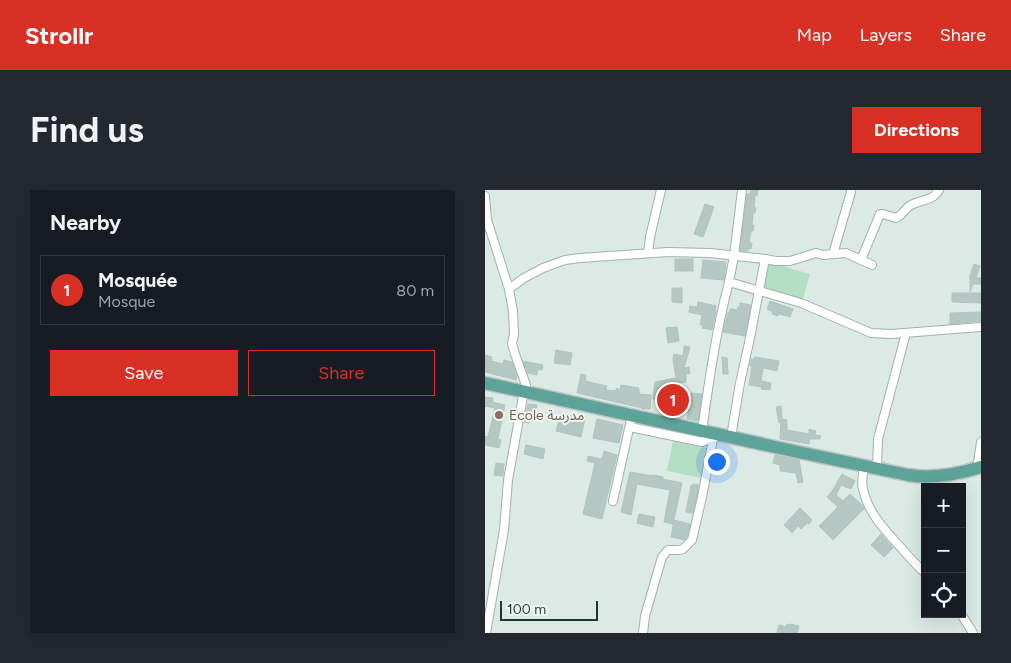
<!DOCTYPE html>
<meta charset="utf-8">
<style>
:root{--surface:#171b24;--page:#242831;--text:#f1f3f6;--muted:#9ea1a6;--line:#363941;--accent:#d93025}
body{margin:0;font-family:Figtree,"Noto Sans Arabic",sans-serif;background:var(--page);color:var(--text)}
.controls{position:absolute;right:15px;bottom:15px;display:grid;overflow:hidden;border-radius:0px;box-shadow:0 5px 20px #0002}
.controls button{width:45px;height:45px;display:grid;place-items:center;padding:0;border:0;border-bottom:1px solid var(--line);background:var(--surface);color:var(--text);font:25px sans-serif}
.scale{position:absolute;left:15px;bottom:12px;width:98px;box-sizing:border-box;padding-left:5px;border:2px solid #1d3a36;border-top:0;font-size:14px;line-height:18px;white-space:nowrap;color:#1d3a36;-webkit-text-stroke:4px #edf6f3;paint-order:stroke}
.you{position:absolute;left:231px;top:271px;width:18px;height:18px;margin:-12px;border:4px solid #fff;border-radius:50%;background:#1a73e8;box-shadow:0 0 0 8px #1a73e833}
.badge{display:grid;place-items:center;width:32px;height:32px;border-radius:50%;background:var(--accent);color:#fff;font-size:16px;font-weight:700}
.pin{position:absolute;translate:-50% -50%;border:2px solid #fff;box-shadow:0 1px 5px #0006}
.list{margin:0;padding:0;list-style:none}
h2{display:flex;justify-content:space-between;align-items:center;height:65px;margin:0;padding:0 20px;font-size:21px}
h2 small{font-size:16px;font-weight:400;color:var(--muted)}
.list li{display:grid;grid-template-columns:32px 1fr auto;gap:15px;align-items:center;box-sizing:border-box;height:70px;margin:0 10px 10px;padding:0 10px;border:1px solid var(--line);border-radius:0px}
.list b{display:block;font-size:19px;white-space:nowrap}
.list p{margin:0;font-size:16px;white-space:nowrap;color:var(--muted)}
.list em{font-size:16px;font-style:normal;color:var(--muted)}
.actions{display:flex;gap:10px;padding:15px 20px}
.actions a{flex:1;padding:11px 0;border:1px solid var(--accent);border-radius:0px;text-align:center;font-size:18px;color:var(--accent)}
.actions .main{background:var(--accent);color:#fff}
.icon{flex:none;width:28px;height:28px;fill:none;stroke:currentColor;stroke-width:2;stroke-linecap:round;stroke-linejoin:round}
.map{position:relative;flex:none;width:496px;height:443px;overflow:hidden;border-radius:0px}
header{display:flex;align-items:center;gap:30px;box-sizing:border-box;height:70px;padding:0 25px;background:var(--accent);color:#fff}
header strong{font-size:24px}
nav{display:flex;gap:28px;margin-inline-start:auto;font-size:18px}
.intro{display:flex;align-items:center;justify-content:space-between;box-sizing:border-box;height:120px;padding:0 30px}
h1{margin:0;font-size:35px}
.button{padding:12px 22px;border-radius:0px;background:var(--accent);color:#fff;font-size:18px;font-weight:700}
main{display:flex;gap:30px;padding:0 30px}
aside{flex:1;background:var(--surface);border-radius:0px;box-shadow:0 5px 20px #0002}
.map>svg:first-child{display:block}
.green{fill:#b3ddc4}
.building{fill:#b5c7c2;stroke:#afc4be}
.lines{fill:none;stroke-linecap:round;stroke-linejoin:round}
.street-casing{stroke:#9fb2ae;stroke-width:10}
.primary-casing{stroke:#bbc4c3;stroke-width:15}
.street{stroke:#fff;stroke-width:8}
.primary{stroke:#5ea39a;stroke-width:12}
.education-dot{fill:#8d6e63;stroke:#edf6f3;stroke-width:2}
.labels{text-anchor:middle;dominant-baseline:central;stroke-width:4;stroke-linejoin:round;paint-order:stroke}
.education-label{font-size:14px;fill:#785e54;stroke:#edf6f3;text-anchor:start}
</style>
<header>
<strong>Strollr</strong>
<nav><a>Map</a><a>Layers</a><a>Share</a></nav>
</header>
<div class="intro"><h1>Find us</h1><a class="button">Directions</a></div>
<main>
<aside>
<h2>Nearby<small></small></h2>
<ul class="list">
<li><span class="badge">1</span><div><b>Mosquée</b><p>Mosque</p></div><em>80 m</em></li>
</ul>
<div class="actions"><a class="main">Save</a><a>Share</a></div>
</aside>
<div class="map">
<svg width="496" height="443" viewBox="0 0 496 443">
<rect width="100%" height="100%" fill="#dceae6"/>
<!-- green -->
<g class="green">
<path d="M283,72L325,84L318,109L277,98Z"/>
<path d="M188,251L222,258L216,288L182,281Z"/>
</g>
<!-- building -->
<g class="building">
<path d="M266,0H273L272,6L270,5L269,17L271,18L270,23H268L267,35H269L268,41H266L264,53H267L266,59L263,58V61H255L262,4H265Z"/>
<path d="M220,14L229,17L218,47L209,44Z"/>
<rect x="190" y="69" width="18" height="12"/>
<path d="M218,70L241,72L239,90L216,88Z"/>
<path d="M489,74L495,76L491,88H496V94H488L485,102V86Z"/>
<path d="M187,98H197V113L187,112Z"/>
<path d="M467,103H496V113L467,112Z"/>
<path d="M285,111L308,119L305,127L294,124L293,126L287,124L288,122L282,119Z"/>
<path d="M213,112L231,116L230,120H231L227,140L217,138L218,135H215L217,125L204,122L205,116L212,117Z"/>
<path d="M255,113L266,115L260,146L238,142L243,122H245V119L252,120L253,117H255Z"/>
<path d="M496,122V131L465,134V123Z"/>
<path d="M192,137L194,151L183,153L181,138Z"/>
<path d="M199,156L205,157L199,178L204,177L205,183L201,184V192L189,194L197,205L200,203L205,209L206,203L217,204L213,231L202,229L205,212L186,226L175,210L168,209L170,192L191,188L188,170L189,164L198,166Z"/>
<path d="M71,160L87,163L85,175L69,173Z"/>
<path d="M0,165L7,167L6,171L18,174L19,170L27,172L32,186L31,190L0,182Z"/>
<path d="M237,167L242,168L243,184H238Z"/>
<path d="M269,167L294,171L292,181L278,178L276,191L286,193L285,200L276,199L277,197L264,195L267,176H265L266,169L269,170Z"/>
<path d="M38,171L58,175L57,180L53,179L52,185L43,183Z"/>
<path d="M96,184L101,185L100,191L122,196L121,200L130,201L132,198L135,200L136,195L154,198V204L166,205L165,219H157V218L92,203Z"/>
<path d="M0,207L8,208L7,212L20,215L13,249L16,250L14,258L0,255V246L3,247L10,218L0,216Z"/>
<path d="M43,214L52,215L49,231L45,230L44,233L39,232Z"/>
<path d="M296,216L297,229L302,230V240L324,244V239L331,241L330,245L336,246L335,249H325L324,254L295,249L296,232L294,233L291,217Z"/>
<path d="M76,223L100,229L96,247L71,241Z"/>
<path d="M112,229L138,235L134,253L108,248Z"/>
<path d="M41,255L60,259L58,269L39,264Z"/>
<path d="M119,261L132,265L117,329L98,324L110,273L102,271L103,266L117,269Z"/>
<path d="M290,265L314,270L318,292L313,293L311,283L295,281V275L288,273Z"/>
<path d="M11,273L19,274L18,286L9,285Z"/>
<path d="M145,282L168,286V285L178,287V289L197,293L188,334L179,332L185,300L152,294L146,325L136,322Z"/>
<path d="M357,284L370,291L366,299L356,295L351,305L358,311L365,304L378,316L379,319L348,350L334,336L353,317L342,307L348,300Z"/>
<path d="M208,294L214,295L208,323L201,322L206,295L207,296Z"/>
<path d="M315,318L327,330L324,334L322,333L316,339L313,336L307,343L299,335Z"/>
<path d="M154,324L170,327L168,337L152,333Z"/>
<path d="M189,330L205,334L202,347L199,350L186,347Z"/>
<path d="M396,344L408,358L399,367L386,355Z"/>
<path d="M302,434L304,435L305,434L314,436L312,443H292L294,435L301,437Z"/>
</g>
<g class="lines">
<!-- street casing -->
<g class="street-casing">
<g id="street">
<path d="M257,0L249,66L244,92L316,113L386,143L406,144L496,137"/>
<path d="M0,6L2,30L24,99L28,121L29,144L27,154L30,164L41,195V202"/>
<path d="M163,63L165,47L176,0"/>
<path d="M348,64L366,2"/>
<path d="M376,70L395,24H398L411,28C418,25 420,18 426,15C437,9 447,12 454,0"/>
<path d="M24,99L39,88L58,78L80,70L95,68L183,62L225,63L280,69"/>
<path d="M145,237L217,252L220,251L224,242"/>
<path d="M217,241C224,191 231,141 244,92"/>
<path d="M246,247L255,193L265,148L280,69L291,71H305L331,63L338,65L361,63L387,75"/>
<path d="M379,276C378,284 376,292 378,299C383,324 402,342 418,360C425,368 432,376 440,383"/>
<path d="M392,278L393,249L421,143"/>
<path d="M492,279L496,252"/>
<path d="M128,311L147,225"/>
<path d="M476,424L488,443"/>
<path d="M1,443L19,340L23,290L39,201"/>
<path d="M158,443L160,426L177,367L183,360H194L198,359L207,350L217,307L229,244"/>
</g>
</g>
<!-- primary casing -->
<g class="primary-casing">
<path id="primary" d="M0,193L313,262L423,285C448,289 471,285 496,277"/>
</g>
<!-- street -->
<use href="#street" class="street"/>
<!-- primary -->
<use href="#primary" class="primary"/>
</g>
<!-- markers -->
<circle class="education-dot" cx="14" cy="225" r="5"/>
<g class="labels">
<!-- education labels -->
<g class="education-label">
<text x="24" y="225">Ecole مدرسة</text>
</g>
</g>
</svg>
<div class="controls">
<button>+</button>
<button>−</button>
<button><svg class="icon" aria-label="locate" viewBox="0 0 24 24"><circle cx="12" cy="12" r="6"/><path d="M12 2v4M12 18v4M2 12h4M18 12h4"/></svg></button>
</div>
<div class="scale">100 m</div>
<div class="you"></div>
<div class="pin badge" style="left:188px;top:210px">1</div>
</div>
</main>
